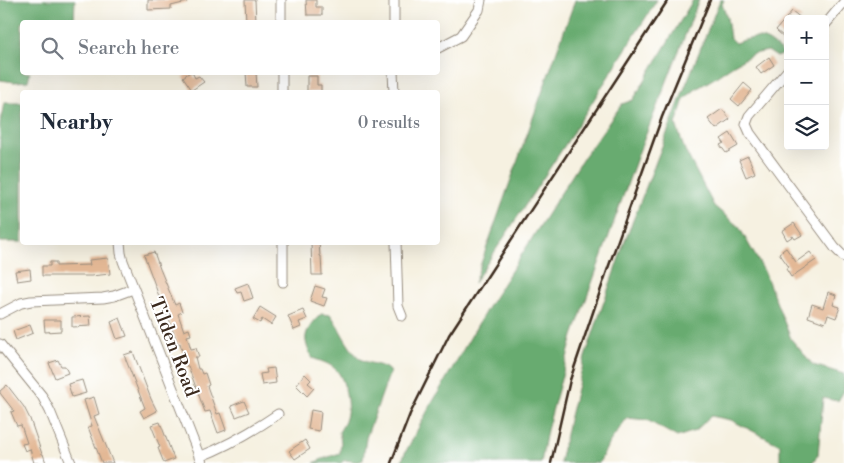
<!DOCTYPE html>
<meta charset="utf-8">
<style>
:root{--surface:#fff;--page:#f6f6f7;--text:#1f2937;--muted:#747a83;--line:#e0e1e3}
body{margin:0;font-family:"Libre Bodoni",serif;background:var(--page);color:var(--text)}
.controls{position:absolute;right:15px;top:15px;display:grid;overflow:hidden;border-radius:5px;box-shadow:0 5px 20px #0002}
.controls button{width:45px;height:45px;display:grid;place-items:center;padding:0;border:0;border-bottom:1px solid var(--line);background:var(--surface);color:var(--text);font:25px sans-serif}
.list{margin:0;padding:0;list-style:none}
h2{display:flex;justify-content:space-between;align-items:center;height:65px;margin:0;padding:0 20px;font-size:21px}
h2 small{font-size:16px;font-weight:400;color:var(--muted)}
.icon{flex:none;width:28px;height:28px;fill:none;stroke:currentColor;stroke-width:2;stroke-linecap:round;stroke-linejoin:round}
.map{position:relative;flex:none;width:844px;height:463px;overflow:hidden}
.search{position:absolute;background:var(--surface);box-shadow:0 5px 20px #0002;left:20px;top:20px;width:420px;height:55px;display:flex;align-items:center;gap:12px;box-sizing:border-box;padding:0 18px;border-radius:5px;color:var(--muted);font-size:19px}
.panel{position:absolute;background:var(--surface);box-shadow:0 5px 20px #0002;left:20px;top:90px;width:420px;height:155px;border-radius:5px}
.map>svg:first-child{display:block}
.forest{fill:#67ab70;stroke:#516a47}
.building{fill:#e3b895}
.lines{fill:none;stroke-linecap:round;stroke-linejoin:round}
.street-casing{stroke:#988e80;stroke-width:11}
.street{stroke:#fff;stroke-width:9}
.rail{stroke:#3b2a1e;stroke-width:2.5}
.labels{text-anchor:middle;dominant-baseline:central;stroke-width:4;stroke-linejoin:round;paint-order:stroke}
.street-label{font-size:19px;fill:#3b2a1e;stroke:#fff}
</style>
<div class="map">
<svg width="844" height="463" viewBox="0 0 844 463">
<rect width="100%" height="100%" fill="#fff"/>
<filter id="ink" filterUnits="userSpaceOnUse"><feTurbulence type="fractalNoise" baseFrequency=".02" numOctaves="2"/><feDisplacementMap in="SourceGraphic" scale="10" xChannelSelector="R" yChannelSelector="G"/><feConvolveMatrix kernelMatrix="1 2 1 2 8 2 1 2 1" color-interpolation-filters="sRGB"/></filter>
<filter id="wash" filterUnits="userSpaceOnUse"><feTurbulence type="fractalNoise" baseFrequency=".0096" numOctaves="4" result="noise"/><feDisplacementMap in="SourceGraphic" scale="20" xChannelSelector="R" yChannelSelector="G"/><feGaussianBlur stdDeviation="1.12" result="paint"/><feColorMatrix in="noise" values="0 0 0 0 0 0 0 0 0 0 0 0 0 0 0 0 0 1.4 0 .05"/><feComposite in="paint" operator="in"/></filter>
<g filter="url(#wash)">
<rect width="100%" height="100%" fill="#f6f1e1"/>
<!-- forest -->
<g class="forest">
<path d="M0,0H75L74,22H22V72L30,73L28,81L15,82L0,80Z"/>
<path d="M575,0H657L565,145L474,283Z"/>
<path d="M693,0H699L639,152L573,336L547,430L541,463H401L405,453L428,410L488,307L584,157L622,104L633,100Z"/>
<path d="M720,0H724L722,4L727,18L730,38L735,43C759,35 765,35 784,54L777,57L768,51L753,54L732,66L713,79L696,89L684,99L676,124L684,148L714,206L739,227L764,271L791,339L813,365L844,374V391L838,401L823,398L818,455L812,463H780V445L731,420L711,416L695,431L677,437L647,420L627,418L609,443L599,463H560L569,420L585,357L623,246L687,82Z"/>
<path d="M4,103H22V242H0V124Z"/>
<path d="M321,314L331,315C341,330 346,345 359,358C368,365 384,363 390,372L366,438L363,460L358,462L345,460L341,463H314L320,460L340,453L341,442L339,432C342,427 345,423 346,418C350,406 345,378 336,370C330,363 320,361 312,358C301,336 305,331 321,314Z"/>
</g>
<g id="blocks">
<!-- building -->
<g class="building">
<path d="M148,0H187V2L171,6V9L148,10Z"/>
<path d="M245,0H255L256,22H246Z"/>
<path d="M306,0H316V7H322V15H307Z"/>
<path d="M792,11L802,19H788V35L785,38L776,30Z"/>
<path d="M769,57L774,65L761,74L756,67Z"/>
<path d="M190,72H192L195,78L199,76L204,82L192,90L183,77Z"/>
<path d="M246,72H256L257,87H247Z"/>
<path d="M307,76H317V85H321V92H307Z"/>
<path d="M744,83L752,90L739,106L731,99Z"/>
<path d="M722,109L730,119L716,129L708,119Z"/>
<path d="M730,133L738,146L726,153L720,145L724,143L721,139Z"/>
<path d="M748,156L755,173L746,177L739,160Z"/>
<path d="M794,223L802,235L795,239L793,236L787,240L782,231Z"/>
<path d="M311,242H319L320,256H321L322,275H312Z"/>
<path d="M786,248L796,262L810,252L816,260L791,277L786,269L789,267L779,253Z"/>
<path d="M154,252L160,269L175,305L179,303L182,312L178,314L184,331L189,329L191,335L187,336L191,349L196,348L199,357H195L198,369H200L202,374L205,373L209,385L207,386L217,414L220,413L226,430L218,433L210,411L205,412L188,366H186L180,343L178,344L171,326H172L160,299L144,255Z"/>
<path d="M108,258L110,274L91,276H42V266H50V262H56V266L90,265L89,260Z"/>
<path d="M30,269L31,279L17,281L15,271Z"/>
<path d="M248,283L253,298L244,301L241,292L237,293L235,288Z"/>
<path d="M315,286L325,289L322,297L327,298L324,306L310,301Z"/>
<path d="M828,292L836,295L833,305L840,307L836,318L828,315L825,323L808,317L812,304L823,308Z"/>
<path d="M260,307L276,317L271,325L262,319L260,323L253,319Z"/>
<path d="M303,310L307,319L299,322L301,327L294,330L288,316Z"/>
<path d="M90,316L91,326L72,327V317Z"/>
<path d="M120,318L127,336L117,339L111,322Z"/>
<path d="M44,320H61V331L45,332Z"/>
<path d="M30,325L33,333L16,340L13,331Z"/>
<path d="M133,352L151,399L157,411L144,418L140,411L145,408L124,355Z"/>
<path d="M58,360L61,366H65L68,373L55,378L49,363Z"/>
<path d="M274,368L276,383L262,385L260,374L267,373L266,369Z"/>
<path d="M305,374L311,380L308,383L314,388L307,396L296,385Z"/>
<path d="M82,380L86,393L72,397L68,384Z"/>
<path d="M7,385L24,407L30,419L42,454H43L46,463H34L30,449L25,451L22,444L27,443L21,425L17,426L11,412L14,411L0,393V391Z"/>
<path d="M94,397L99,414L94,416L113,463H102L88,427L92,426L84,400Z"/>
<path d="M244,401L249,412L236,417L231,406Z"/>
<path d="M311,410L321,412L319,431L308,429Z"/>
<path d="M160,422L174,459L164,463L158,448L160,447L151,425Z"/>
<path d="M305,440L310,449L295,459L289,451Z"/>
</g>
</g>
</g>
<g filter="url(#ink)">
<use href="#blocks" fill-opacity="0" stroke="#988e80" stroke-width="1"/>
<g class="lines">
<!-- street casing -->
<g class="street-casing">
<g id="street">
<path d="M281,0V22"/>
<path d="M394,22V0"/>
<path d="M825,25L844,2"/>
<path d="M438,48L461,36L479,10L481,0"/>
<path d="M788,70L749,116L746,124L750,133L835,248L844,257"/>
<path d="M282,72V92"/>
<path d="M393,72L394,92"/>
<path d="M120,242L121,253L123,261L202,463"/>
<path d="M283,242V282"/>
<path d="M396,242L398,306L402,316"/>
<path d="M0,314L21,303L31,301L103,298L114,296L133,289"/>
<path d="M0,344L42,396L50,411L71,463"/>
<path d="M199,457C227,446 253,431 278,414"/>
</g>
</g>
<!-- street -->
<use href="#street" class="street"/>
<!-- rail -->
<g class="rail">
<path d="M391,463L410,414L449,335L668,0"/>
<path d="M551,463L570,380L607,271L662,117L710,0"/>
</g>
</g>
</g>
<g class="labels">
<!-- street labels -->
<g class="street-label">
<text transform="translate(174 347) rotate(69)">Tilden Road</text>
</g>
</g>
</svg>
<div class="controls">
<button>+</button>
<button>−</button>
<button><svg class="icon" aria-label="layers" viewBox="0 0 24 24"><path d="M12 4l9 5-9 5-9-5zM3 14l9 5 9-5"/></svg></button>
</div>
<div class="search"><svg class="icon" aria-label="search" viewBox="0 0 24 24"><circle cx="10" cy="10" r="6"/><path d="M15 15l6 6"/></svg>Search here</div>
<section class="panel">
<h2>Nearby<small>0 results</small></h2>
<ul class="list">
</ul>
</section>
</div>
